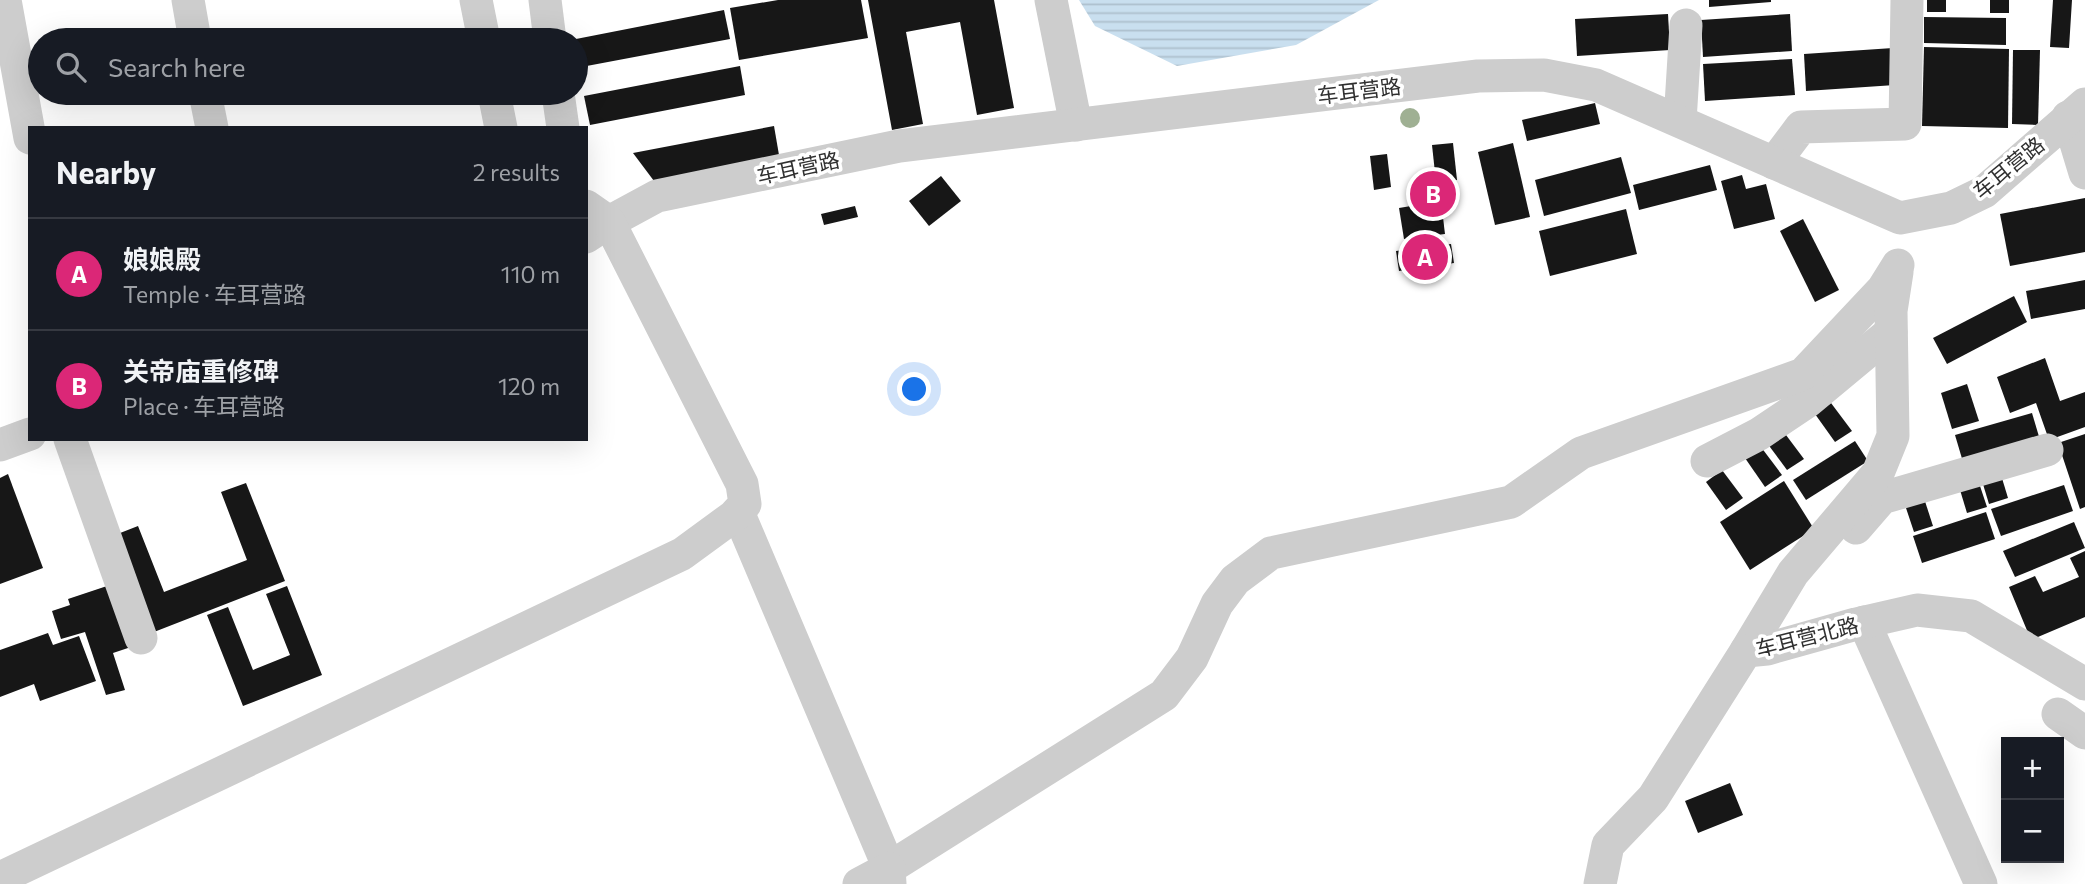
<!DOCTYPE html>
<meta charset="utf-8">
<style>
:root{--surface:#171b24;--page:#20242c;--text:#f1f3f6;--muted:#9ea1a6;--line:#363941;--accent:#db2777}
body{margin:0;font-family:Commissioner,"Noto Sans SC",sans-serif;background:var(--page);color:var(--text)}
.controls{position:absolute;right:21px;bottom:21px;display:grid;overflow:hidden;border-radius:0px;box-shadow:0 7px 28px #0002}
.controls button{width:63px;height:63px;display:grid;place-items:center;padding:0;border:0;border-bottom:2px solid var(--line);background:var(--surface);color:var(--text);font:35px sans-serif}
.you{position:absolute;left:915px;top:390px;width:24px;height:24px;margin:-18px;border:5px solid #fff;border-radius:50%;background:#1a73e8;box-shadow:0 0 0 10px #1a73e833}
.badge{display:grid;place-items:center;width:46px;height:46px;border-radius:50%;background:var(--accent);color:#fff;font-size:23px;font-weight:700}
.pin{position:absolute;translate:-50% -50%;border:4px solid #fff;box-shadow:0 2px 7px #0006}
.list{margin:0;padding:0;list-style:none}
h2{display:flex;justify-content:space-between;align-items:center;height:91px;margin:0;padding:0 28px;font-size:30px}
h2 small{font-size:23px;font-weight:400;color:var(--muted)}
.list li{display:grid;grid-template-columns:46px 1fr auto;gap:21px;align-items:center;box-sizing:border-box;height:112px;padding:0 28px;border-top:2px solid var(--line)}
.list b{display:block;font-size:26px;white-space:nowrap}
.list p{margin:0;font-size:23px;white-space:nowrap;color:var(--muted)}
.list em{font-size:23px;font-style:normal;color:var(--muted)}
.icon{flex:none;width:38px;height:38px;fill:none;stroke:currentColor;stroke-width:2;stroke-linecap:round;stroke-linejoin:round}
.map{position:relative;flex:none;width:2085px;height:884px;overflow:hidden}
.search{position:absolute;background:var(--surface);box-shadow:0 7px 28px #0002;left:28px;top:28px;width:560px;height:77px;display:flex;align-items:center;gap:18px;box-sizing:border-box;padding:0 24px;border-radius:38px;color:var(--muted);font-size:26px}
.panel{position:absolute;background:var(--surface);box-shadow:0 7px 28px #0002;left:28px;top:126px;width:560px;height:315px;border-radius:0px}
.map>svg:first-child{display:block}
.water{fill:url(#water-rules)}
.building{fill:#171717}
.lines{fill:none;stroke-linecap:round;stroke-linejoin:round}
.minor{stroke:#cdcdcd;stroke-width:33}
.tree{fill:#9fb093}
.labels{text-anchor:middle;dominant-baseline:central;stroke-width:7;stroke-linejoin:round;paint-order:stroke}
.street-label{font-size:21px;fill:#303030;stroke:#fff}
</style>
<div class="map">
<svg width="2085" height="884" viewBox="0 0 2085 884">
<defs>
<pattern id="water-rules" width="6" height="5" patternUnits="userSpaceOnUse" patternTransform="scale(1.75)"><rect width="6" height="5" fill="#c9dfef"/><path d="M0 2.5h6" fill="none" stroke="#adc0cd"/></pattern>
</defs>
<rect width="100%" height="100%" fill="#fff"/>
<!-- water -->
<path class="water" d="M1079,0H1379L1296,45L1177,66L1095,26Z"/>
<!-- building -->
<g class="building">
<path d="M778,0H861L868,38L739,60L730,8Z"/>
<path d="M868,0H994L1014,108L977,115L960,22L906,32L923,124L892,130Z"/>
<path d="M1709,0H1771V2L1709,7Z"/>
<rect x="1927" y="0" width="19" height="12"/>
<rect x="1990" y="0" width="19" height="13"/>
<path d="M2053,0H2072L2069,48L2050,47Z"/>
<path d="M724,10L730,39L576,68V39Z"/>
<path d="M1668,14L1670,50L1577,56L1575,19Z"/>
<path d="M1790,14L1792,51L1703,57L1701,20Z"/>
<path d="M1924,17L2006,18V45L1924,43Z"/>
<path d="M1924,47L2009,49L2008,128L1922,126Z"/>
<path d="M1893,48L1895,85L1806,91L1804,54Z"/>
<path d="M2013,50H2040L2038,125L2012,124Z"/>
<path d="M1792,59L1795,95L1705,101L1703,64Z"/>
<path d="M740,66L745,95L590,125L584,96Z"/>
<path d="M1595,103L1600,124L1527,141L1522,120Z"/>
<path d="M774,126L779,155L657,185L633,153Z"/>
<path d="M1453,143L1457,180L1436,182L1432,145Z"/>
<path d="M1513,143L1530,217L1495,225L1478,152Z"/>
<path d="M1387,154L1391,187L1374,190L1370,156Z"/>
<path d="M1621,157L1631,193L1544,216L1535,180Z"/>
<path d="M1710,165L1717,190L1639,210L1633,185Z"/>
<path d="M1742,175L1746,189L1766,184L1775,219L1734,229L1721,181Z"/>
<path d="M941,176L961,201L929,226L909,201Z"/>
<path d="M2085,198V252L2010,266L2000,214Z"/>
<path d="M1441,201L1445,234L1404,239L1399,208Z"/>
<path d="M855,206L858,217L824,225L821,214Z"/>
<path d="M1626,209L1637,254L1550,276L1539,231Z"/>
<path d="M1803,219L1839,290L1815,302L1780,231Z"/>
<path d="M1451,244L1454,263L1399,271L1396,251Z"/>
<path d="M2085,280V309L2031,319L2026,291Z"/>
<path d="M2014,296L2027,322L1947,364L1933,338Z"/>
<path d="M2045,358L2060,401L2085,392V427L2049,440L2036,403L2010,413L1997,377Z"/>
<path d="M1967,384L1979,421L1952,429L1941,393Z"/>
<path d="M1831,403L1852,431L1835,442L1815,414Z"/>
<path d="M2032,413L2040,440L1963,462L1955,435Z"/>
<path d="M1783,431L1804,459L1787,470L1767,443Z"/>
<path d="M2085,434V507L2080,509L2058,443Z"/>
<path d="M1855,441L1868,461L1806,500L1793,480Z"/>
<path d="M1761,447L1782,475L1765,487L1745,458Z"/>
<path d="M1998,465L2008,498L1989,504L1979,471Z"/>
<path d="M1722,470L1743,498L1726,510L1706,482Z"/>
<path d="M8,474L43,568L0,584V478Z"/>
<path d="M1976,474L1987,507L1967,513L1957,480Z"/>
<path d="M1784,481L1814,529L1750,570L1720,522Z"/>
<path d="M246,483L285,581L154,632L115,535L138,526L164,592L247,560L221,492Z"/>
<path d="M2064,485L2073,511L2001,536L1991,509Z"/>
<path d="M1922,492L1933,526L1914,532L1903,499Z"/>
<path d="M1986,512L1995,539L1922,563L1913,536Z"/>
<path d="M2074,522L2085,548L2015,577L2003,551Z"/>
<path d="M2085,551V617L2031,640L2009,587L2035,576L2043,592L2079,577L2070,558Z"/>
<path d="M113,584L134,646L113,653L125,690L106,695L85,632L61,639L52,611L70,605L68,599Z"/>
<path d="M287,586L322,675L243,706L207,615L228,607L253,670L290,655L266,594Z"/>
<path d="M48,633L53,645L79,636L96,681L40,701L34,684L0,697V650Z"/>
<path d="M1730,783L1743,815L1698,833L1685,801Z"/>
</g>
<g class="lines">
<!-- minor -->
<g class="minor">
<path d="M5,0L30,138"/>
<path d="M188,0L195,40"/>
<path d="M476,0L484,40"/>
<path d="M545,0L550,40"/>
<path d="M1051,0L1076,125"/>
<path d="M205,93L212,128"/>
<path d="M494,93L501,128"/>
<path d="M558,93L563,128"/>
<path d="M2068,117L2085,173"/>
<path d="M1680,121L1686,25"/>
<path d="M1774,163L1801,127L1905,124L1907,0"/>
<path d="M586,237L609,222L657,196L899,146L1478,76L1544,75L1596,85L1900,218L1951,208L1984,192L2085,104"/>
<path d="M70,439L141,638"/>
<path d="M0,445L30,434"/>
<path d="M1707,461L1759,434L1808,401L1891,332"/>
<path d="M738,512L889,868L1164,695L1192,658L1217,604L1235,580L1271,553L1511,502L1581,453L1803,374L1883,289L1898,265"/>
<path d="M1856,528L1882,498L2047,450"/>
<path d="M1864,622L1981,884"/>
<path d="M1746,651L1793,573L1878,473L1893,436L1891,311L1897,272"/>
<path d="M2058,714L2085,733"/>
<path d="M0,878L682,554L734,516L745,504L742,484L609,222L586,206"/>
<path d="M859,884L889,868L890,884"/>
<path d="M1600,884L1608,845L1653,798L1746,651L1767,649L1856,624L1917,610L1971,616L2085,684"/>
</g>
</g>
<!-- trees -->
<circle class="tree" cx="1410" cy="118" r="10"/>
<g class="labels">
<!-- street labels -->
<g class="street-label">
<text transform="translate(1359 90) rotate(-7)">车耳营路</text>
<text transform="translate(798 167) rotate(-12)">车耳营路</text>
<text transform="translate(2008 167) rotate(-39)">车耳营路</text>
<text transform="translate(1807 636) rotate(-14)">车耳营北路</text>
</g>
</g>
</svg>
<div class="controls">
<button>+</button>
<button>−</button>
</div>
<div class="you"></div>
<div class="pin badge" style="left:1425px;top:257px">A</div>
<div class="pin badge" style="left:1433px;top:194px">B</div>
<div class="search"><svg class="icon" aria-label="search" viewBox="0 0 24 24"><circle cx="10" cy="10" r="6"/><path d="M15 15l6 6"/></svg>Search here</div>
<section class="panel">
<h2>Nearby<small>2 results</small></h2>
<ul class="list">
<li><span class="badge">A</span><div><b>娘娘殿</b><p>Temple · 车耳营路</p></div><em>110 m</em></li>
<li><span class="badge">B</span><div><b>关帝庙重修碑</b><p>Place · 车耳营路</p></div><em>120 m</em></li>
</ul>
</section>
</div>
